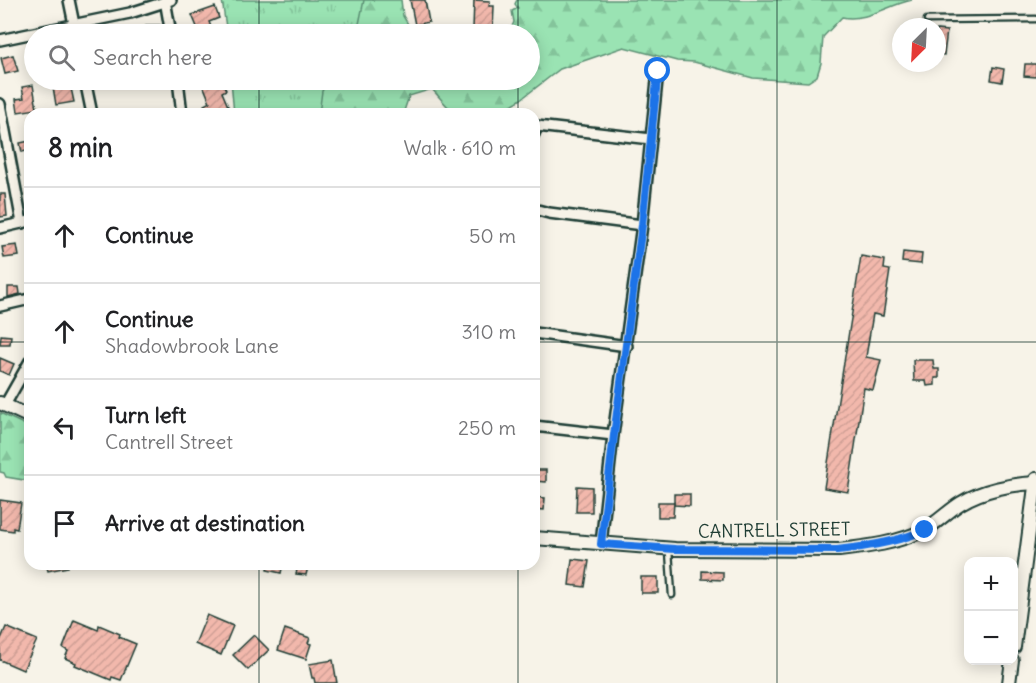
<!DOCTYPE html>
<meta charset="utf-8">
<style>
:root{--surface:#fff;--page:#f2f2f2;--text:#202124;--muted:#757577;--line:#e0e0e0}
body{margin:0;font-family:Delius,sans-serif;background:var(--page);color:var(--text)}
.controls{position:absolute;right:18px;bottom:18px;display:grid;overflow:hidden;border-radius:12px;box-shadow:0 3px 15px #0003}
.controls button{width:54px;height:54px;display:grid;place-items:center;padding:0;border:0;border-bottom:2px solid var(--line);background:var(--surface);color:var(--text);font:30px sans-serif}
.compass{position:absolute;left:892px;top:18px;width:54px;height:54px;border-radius:50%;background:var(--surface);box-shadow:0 3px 15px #0003;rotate:204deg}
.stop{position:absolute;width:18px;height:18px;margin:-14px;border:4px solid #1a73e8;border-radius:50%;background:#fff}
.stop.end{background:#1a73e8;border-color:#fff;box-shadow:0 2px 6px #0008}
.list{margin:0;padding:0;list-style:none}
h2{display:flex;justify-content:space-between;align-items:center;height:78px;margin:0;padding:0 24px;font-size:26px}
h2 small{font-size:20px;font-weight:400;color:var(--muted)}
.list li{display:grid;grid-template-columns:39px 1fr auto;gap:18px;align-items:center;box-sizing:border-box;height:96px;padding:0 24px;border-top:2px solid var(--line)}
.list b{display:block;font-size:22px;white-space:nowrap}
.list p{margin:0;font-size:20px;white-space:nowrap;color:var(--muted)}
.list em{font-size:20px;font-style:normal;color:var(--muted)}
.icon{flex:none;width:33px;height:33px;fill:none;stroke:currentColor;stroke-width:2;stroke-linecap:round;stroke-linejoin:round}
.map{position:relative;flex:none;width:1036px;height:683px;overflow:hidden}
.search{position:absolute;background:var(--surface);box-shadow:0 3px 15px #0003;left:24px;top:24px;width:516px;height:66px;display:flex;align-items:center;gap:15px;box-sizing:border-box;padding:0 21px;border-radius:33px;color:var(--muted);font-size:22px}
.panel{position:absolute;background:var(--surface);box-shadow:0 3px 15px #0003;left:24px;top:108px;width:516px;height:462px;border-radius:18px}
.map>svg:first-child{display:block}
.grass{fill:url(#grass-tufts);stroke:#5c9074;stroke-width:1.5}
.forest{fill:url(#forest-firs);stroke:#5c9074;stroke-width:1.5}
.building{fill:url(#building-hatch);stroke:#1f3d34;stroke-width:1.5}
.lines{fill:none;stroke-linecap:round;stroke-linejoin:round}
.lane-casing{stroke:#1f3d34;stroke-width:9}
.street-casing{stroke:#1f3d34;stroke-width:14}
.secondary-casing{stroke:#1f3d34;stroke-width:16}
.lane{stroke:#f7f3e8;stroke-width:4.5}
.street{stroke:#f7f3e8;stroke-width:9}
.secondary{stroke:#f7f3e8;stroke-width:12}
.route{stroke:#1a73e8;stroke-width:8}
.grid{fill:none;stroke:#1f3d34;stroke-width:1.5;stroke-opacity:0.55}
.labels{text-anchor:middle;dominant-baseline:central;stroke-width:5;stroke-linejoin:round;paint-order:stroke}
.street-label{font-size:18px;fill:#1f3d34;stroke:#f7f3e8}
</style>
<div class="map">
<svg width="1036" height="683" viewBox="0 0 1036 683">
<defs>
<pattern id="grass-tufts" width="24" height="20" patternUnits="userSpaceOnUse" patternTransform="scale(1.5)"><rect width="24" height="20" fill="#9ae3b3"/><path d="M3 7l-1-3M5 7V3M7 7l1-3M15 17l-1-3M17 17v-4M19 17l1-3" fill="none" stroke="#84c49b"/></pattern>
<pattern id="forest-firs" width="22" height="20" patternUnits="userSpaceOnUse" patternTransform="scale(1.5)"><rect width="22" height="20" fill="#9ae3b3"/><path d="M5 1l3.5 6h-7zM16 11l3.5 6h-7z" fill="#84c49b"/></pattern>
<pattern id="building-hatch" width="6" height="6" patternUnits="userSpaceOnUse" patternTransform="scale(1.5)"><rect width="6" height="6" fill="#f2b8ac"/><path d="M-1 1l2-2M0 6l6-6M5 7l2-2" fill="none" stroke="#cf9f95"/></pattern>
</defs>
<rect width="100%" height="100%" fill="#f7f3e8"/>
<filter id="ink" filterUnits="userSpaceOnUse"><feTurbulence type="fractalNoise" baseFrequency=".0167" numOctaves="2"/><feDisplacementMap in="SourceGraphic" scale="12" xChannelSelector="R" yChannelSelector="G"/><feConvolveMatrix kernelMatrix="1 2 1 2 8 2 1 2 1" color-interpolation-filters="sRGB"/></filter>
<g filter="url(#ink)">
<!-- grass -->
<g class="grass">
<path d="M222,0H374L369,34H227Z"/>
<path d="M231,80H340L328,114H234Z"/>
</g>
<!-- forest -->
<g class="forest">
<path d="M364,0H401L403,16L414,34H365L359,24Z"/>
<path d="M517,0H912C888,5 866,22 842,17L823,37L821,63L817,76L808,82L753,78L694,62L677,61L624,47L560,69L520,100L496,114H467L448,107L432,89L409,96L403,114H319L322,91L329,80H530V34H504L509,33L514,22L512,11L518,8L515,4Z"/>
<path d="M0,413L30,427V481L6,477L4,473L0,472Z"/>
</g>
<!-- building -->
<g class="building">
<path d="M410,0H425L429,22L415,25Z"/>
<path d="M474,0L490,1L489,6H494L493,30L473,29Z"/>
<path d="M215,7L219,18L209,22L214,34H200L192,15Z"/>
<path d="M146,25H160V34H147Z"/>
<path d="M937,30L947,31L944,55L937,54Z"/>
<path d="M13,55L18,71L5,74L1,58Z"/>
<path d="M1025,64H1036V77L1024,76Z"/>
<path d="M993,67L1004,69L1002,82L991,80Z"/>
<path d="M63,80L64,89L71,88L74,102L56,105L52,81Z"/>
<path d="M201,80H221L226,90L222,92L230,111L224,114H208L204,105L210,102Z"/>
<path d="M33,85L37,109L18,112L16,99L24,98L22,87Z"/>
<path d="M30,141V150L22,152L20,143Z"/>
<path d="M0,194H5L7,216L0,217Z"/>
<path d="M17,245L19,256L4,258L2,247Z"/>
<path d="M903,252L922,254L921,264L902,262Z"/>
<path d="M861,256L885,260L884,269L890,270L883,316L873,314L866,357L881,360L873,390L864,388L848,492L824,488Z"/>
<path d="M8,287H19L20,294L8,297Z"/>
<path d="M1,335L11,336L10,344H0Z"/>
<path d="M0,358L14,364L9,375L0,371Z"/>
<path d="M913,360H933L934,369H939V378H935V385L927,386L926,381H914Z"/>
<path d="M535,470H546V482L534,481Z"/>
<path d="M577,486L592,487V512H576Z"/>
<path d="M674,494H690V506L674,505Z"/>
<path d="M534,497L545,498L544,510L534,509Z"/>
<path d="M0,500L21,503L17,529L13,528V531L0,529Z"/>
<path d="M658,502H674L673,517H658Z"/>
<path d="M572,559L589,561L585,587L569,585Z"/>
<path d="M46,564H67L68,567L48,571Z"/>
<path d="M268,564H283L281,573L267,570Z"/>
<path d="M298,565L308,567L306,575L296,574Z"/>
<path d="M702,571L723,572V580L702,579Z"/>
<rect x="641" y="577" width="17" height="16"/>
<path d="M207,615L233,626L221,655L195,644Z"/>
<path d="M74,620L98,630L99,625L120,634L119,637L136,644L121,680L112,677L111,680L75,665L76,663L65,658L68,651L63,648Z"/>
<path d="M6,627L37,640L23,670L0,660V641Z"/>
<path d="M285,629L310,638L308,643L311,644L306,659L278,650Z"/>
<path d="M254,635L269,650L248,670L233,655Z"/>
<path d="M333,660L337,683H315L314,678H312L309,664Z"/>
</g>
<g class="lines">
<!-- lane casing -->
<g class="lane-casing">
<g id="lane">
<path d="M927,20L1036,19"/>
<path d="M669,551L672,595"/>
</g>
</g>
<!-- street casing -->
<g class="street-casing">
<g id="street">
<path d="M69,0L76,34"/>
<path d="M165,0L171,34"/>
<path d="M0,40L130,13L171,0"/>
<path d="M85,80L92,114"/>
<path d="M178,80L182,114"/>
<path d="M0,104L22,223"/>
<path d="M534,134L537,126L651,139"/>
<path d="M534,209L549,213L642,225"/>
<path d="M0,228L30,221"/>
<path d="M0,306L30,299"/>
<path d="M534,333L627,346"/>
<path d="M5,405L30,361"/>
<path d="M534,426L613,435"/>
<path d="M601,544L613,435L642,225L658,71"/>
</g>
</g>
<!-- secondary casing -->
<g class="secondary-casing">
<g id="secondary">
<path d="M0,403L30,417"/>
<path d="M534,538L675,549L839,550C866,547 899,543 924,530C937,523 948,511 961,503C982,490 1012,484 1036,483"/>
<path d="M1014,647L1036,479"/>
<path d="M1009,683L1012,660"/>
</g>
</g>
<!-- lane -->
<use href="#lane" class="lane"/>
<!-- street -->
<use href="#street" class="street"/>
<!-- secondary -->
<use href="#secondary" class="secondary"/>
</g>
</g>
<g class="lines" filter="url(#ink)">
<!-- route -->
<path class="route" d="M658,71L642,225L614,435L601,544L675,549L837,550C866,547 898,542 925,530"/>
</g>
<!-- grid -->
<path class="grid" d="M259,0V34M518,0V34M777,0V683M259,80V114M518,80V114M0,342H30M534,342H1036M259,564V683M518,564V683"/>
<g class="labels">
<!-- street labels -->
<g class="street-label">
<text transform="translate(774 530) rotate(-1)">CANTRELL STREET</text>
</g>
</g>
</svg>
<div class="controls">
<button>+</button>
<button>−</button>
</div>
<svg class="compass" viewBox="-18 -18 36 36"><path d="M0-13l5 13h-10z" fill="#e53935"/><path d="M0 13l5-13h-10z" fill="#757577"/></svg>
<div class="stop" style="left:658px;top:71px"></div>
<div class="stop end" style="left:925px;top:530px"></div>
<div class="search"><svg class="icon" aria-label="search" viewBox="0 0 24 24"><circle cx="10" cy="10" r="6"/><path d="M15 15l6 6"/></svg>Search here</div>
<section class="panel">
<h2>8 min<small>Walk · 610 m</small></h2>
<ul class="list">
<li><svg class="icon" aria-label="ahead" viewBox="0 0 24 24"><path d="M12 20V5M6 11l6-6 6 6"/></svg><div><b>Continue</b></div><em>50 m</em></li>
<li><svg class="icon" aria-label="ahead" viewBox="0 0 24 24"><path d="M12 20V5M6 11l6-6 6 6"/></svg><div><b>Continue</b><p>Shadowbrook Lane</p></div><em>310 m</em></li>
<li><svg class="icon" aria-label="left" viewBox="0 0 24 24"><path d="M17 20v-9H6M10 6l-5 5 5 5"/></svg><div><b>Turn left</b><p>Cantrell Street</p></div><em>250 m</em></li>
<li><svg class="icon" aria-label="arrive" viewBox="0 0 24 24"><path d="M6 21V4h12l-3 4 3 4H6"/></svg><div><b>Arrive at destination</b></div></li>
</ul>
</section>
</div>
